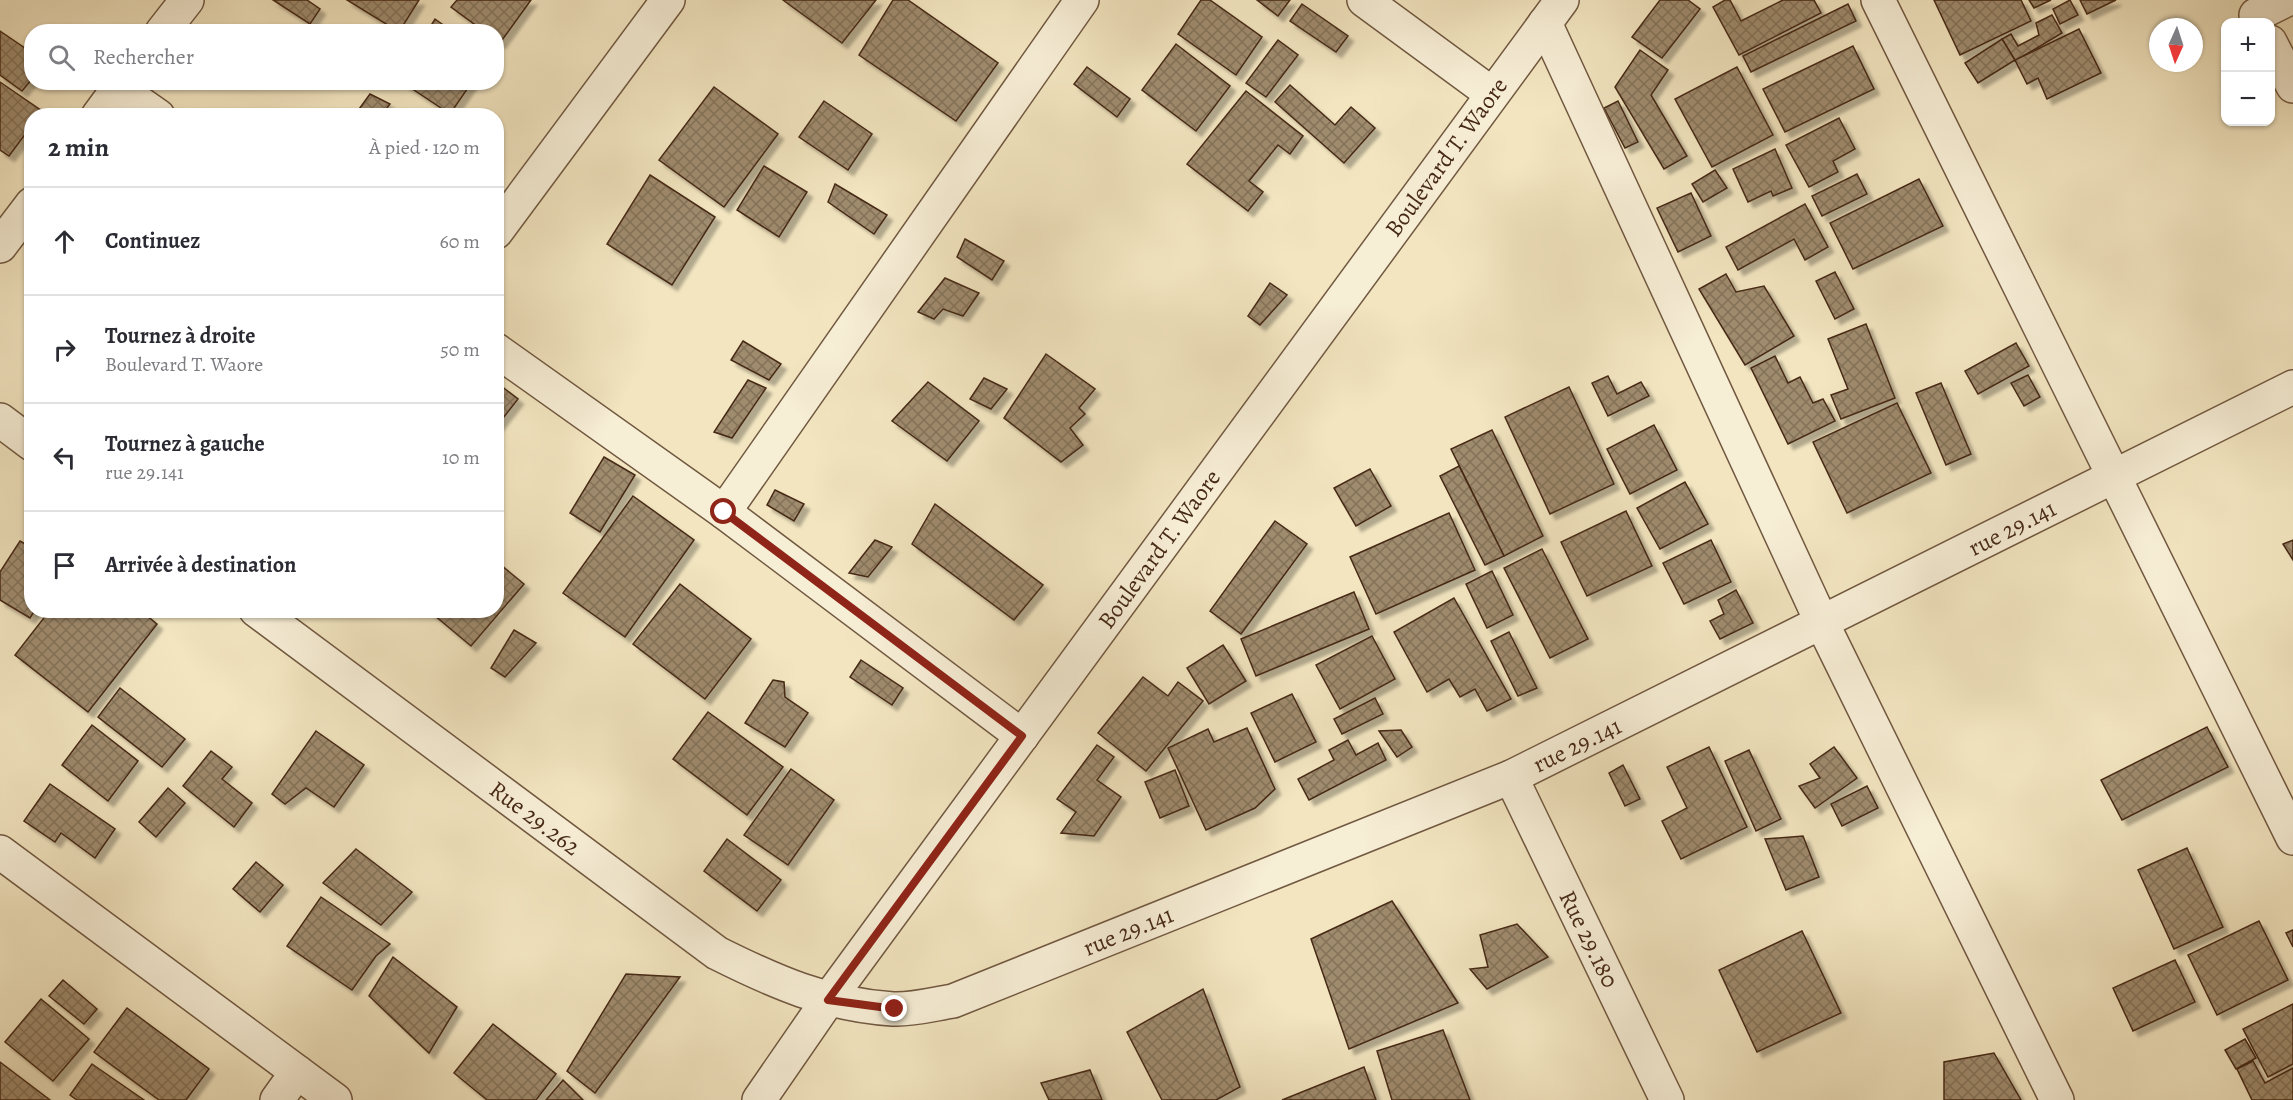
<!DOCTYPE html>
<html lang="fr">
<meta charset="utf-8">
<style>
:root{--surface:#fff;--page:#f7f7f7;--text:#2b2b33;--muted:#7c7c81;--line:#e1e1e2}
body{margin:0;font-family:Alegreya,serif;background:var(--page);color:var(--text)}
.controls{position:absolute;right:18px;top:18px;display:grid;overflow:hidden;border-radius:12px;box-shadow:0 2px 4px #0004}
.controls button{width:54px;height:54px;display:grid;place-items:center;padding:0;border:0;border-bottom:2px solid var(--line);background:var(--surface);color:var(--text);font:30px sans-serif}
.compass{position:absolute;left:2149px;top:18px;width:54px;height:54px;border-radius:50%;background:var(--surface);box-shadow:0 2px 4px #0004;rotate:183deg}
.stop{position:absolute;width:18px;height:18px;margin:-14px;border:4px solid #8f2418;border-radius:50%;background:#fff}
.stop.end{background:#8f2418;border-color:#fff;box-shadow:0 2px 6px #0008}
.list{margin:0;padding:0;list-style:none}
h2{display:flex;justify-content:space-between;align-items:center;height:78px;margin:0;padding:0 24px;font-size:26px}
h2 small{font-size:20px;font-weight:400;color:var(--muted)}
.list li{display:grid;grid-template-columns:39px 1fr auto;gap:18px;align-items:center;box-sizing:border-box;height:108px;padding:0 24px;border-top:2px solid var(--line)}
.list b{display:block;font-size:22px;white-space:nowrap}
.list p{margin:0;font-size:20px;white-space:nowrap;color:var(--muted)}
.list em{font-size:20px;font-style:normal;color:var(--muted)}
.icon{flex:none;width:33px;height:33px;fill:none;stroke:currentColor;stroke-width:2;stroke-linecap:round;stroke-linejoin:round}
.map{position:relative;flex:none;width:2293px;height:1100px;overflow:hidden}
.search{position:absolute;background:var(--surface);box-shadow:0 2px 4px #0004;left:24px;top:24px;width:480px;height:66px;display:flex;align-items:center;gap:15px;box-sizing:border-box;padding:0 21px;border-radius:24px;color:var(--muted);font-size:22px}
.panel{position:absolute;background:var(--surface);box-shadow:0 2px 4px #0004;left:24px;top:108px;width:480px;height:510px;border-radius:24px}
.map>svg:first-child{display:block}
.building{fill:url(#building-cross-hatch);stroke:#462915;stroke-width:1.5;filter:url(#shadow)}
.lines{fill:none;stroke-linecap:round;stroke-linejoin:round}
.minor-casing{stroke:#715840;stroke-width:36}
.minor{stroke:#f7eed6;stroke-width:33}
.route{stroke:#8f2418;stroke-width:8}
.labels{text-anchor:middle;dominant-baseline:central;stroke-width:5;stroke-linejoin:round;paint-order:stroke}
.street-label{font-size:24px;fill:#462915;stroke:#f7eed6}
</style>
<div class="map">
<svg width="2293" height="1100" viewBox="0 0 2293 1100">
<defs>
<pattern id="building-cross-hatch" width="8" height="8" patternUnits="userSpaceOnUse" patternTransform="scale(1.5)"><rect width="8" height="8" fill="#9f8b6e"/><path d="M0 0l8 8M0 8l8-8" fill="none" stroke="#837259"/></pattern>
<filter id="shadow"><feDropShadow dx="5.5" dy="5.5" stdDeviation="1.5" flood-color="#0004"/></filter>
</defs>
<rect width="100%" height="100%" fill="#f2e5c0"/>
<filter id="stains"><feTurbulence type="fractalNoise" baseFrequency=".00333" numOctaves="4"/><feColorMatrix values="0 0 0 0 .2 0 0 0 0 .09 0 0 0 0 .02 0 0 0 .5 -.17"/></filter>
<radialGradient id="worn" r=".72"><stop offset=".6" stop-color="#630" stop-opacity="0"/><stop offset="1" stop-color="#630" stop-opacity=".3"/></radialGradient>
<!-- building -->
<g class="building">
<path d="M273,0H307L320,9L310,24Z"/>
<path d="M347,0H419L399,32Z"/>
<path d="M457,0H531L500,43L496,40V32H485L451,7Z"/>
<path d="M783,0H876L842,43Z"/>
<path d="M893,0H908L998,63L956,121L859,55Z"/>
<path d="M1201,0H1210L1262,37L1236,75L1178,34Z"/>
<path d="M1257,0H1290L1278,16Z"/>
<path d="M1660,0H1688L1700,9L1662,58L1632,37Z"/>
<path d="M1725,0H1730L1741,21L1783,0H1814L1821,13L1739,55L1713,7Z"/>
<path d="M1934,0H2021L2031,21L1960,55Z"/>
<path d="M2029,0H2051L2034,8Z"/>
<path d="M2070,0L2078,15L2060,24L2053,9Z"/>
<path d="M2080,0H2116L2087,14Z"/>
<path d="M1302,4L1348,36L1336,52L1290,21Z"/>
<path d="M1848,4L1856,21L1751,72L1743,56Z"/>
<path d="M2052,15L2062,33L2015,61L2002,39L2011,34L2018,46L2039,35L2036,23Z"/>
<path d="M435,19L453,32H427Z"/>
<path d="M2079,29L2101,73L2047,99L2038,78L2027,84L2015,60Z"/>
<path d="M0,31L32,53V79L22,91L0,75Z"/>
<path d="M2002,39L2015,60L1978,83L1965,63Z"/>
<path d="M1278,40L1298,55L1266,97L1246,83Z"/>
<path d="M1176,44L1230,86L1196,131L1142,90Z"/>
<path d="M1853,46L1874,89L1785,132L1763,89Z"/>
<path d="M1640,50L1668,70L1651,95L1687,156L1664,169L1615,87Z"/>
<path d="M1087,67L1130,99L1117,117L1074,84Z"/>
<path d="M1737,67L1773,135L1712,167L1675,99Z"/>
<path d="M0,82L42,111L38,116H32V125L9,156L0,150Z"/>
<path d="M402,82H472L450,114Z"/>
<path d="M1290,85L1335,125L1351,107L1375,128L1344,163L1275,102Z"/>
<path d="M714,87L778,134L724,207L659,160Z"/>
<path d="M1246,91L1303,136L1290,154L1278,145L1249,181L1263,192L1248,211L1187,164Z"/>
<path d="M370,94L390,104L381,116H354Z"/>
<path d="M824,101L872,134L848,170L799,137Z"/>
<path d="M1618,101L1638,142L1625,148L1604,108Z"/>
<path d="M1839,118L1855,149L1833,161L1838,172L1809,187L1786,145Z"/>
<path d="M1775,149L1792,188L1773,196L1771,191L1748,202L1733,169Z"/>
<path d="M764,166L807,192L779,237L737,210Z"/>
<path d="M1715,170L1727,188L1703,202L1692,184Z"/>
<path d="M1857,174L1867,194L1822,216L1812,196Z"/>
<path d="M650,175L715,217L672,285L607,244Z"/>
<path d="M1919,179L1943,226L1853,269L1830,223Z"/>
<path d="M835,184L887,215L874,234L828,202Z"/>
<path d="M1691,193L1711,236L1678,252L1657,208Z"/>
<path d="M1805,204L1828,247L1805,260L1794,239L1738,270L1726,247Z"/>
<path d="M965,239L1004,261L992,280L957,257Z"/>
<path d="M1835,272L1854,309L1835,319L1816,281Z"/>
<path d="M1726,274L1736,292L1764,286L1794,336L1745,365L1699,289Z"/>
<path d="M945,278L979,293L963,316L943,309L934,319L918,312Z"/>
<path d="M1270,283L1287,295L1260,325L1248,316Z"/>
<path d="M1866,324L1895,398L1841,419L1831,395L1848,389L1828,339Z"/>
<path d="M743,341L781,364L769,380L731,360Z"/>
<path d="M2016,343L2029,366L1978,394L1965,371Z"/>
<path d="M1046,354L1095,389L1079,408L1085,414L1070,428L1083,445L1061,462L1004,418Z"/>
<path d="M1775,356L1788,383L1800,377L1813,403L1823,399L1835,421L1788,444L1751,368Z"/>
<path d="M2028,375L2040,397L2024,406L2011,383Z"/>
<path d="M1608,376L1617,394L1641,382L1649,396L1608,416L1592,383Z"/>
<path d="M984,378L1007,389L991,409L970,399Z"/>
<path d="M748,380L766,388L732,438L714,432Z"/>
<path d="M496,382L518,399L496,427Z"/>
<path d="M928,382L979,421L947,461L892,421Z"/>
<path d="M1941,383L1971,454L1946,465L1916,393Z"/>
<path d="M1569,387L1614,484L1550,514L1505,417Z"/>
<path d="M1897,403L1931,473L1847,513L1813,442Z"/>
<path d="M1654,425L1677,470L1630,494L1607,449Z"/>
<path d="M1492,430L1543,536L1504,556L1451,449Z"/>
<path d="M604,457L635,475L600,532L570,513Z"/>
<path d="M1459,466L1504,556L1485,565L1440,476Z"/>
<path d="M1370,469L1391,506L1356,526L1334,488Z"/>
<path d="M1685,482L1708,524L1660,549L1637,508Z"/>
<path d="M775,490L804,504L794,521L767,505Z"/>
<path d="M633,496L694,540L625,637L563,593Z"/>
<path d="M935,504L1043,585L1014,620L912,544Z"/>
<path d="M1626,511L1652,566L1587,596L1561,542Z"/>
<path d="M1449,513L1475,570L1376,614L1350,557Z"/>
<path d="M1275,521L1307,544L1241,634L1210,611Z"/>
<path d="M875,540L892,547L868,577L849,573Z"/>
<path d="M1711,540L1731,582L1684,604L1663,563Z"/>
<path d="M2293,540V560L2283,544Z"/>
<path d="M20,541L32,548V610H35L30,618L0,600V572Z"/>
<path d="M1542,549L1588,639L1550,658L1504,568Z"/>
<path d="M496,561L524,584L471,646L428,610H496Z"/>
<path d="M1492,571L1513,615L1487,628L1466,584Z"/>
<path d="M680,584L751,639L705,699L633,644Z"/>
<path d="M1736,590L1753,623L1720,639L1710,621L1724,614L1718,600Z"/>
<path d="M1354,592L1369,629L1256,676L1241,639Z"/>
<path d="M1454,598L1511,699L1487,711L1475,689L1460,697L1449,679L1427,692L1394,632Z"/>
<path d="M50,610H140L157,624L88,712L15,655Z"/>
<path d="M514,630L536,643L505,677L491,668Z"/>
<path d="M1509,632L1537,688L1518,696L1491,641Z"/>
<path d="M1372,636L1395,679L1340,709L1316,665Z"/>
<path d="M1223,645L1246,681L1209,704L1187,668Z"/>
<path d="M861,660L903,688L892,705L850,677Z"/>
<path d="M1143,677L1168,696L1178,682L1203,701L1146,771L1098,733Z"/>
<path d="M773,680L784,682L785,697L808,713L785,747L745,723Z"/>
<path d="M120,688L185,739L162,767L98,717Z"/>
<path d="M1292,694L1316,742L1275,762L1251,713Z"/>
<path d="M1375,698L1383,714L1342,734L1334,719Z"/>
<path d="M708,712L783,767L747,815L673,759Z"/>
<path d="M92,725L138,761L108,801L62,765Z"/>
<path d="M2207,727L2228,767L2122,820L2101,780Z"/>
<path d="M1247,728L1275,789L1255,808L1206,830L1168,748L1208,729L1214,742Z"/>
<path d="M1401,730L1412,747L1397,757L1379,731Z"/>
<path d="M316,731L364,765L334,807L306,788L285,804L272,794Z"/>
<path d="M1348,740L1356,755L1378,743L1386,760L1309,800L1298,779L1334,760L1329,750Z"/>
<path d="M1097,745L1114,757L1097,780L1121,797L1094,836L1061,833L1076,812L1057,799Z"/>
<path d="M1709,747L1747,827L1681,859L1662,821L1687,808L1667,767Z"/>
<path d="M1834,747L1857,778L1815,808L1799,786L1820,778L1810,764Z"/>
<path d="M1749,750L1781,819L1756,831L1725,761Z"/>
<path d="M211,751L232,767L222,779L252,803L234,827L183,786Z"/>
<path d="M1623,765L1640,799L1625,806L1609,773Z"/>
<path d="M791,769L834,800L788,865L744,835Z"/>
<path d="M1175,770L1189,806L1160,818L1145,782Z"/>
<path d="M50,784L115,829L95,858L61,833L55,842L24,821Z"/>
<path d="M1867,786L1878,808L1842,826L1831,804Z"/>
<path d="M168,788L185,803L156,837L139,822Z"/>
<path d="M1803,836L1819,877L1786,890L1765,839Z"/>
<path d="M727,839L781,880L757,911L704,871Z"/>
<path d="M2187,848L2223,927L2174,949L2138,870Z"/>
<path d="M356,849L412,892L381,925L323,883Z"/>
<path d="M256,862L283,885L260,912L233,889Z"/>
<path d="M321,897L390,944L376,956L352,990L287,946Z"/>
<path d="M1392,901L1458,1003L1349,1049L1311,939Z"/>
<path d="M2259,921L2288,980L2217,1015L2188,955Z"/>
<path d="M1517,924L1548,957L1487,989L1470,969L1488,967L1480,935Z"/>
<path d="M2293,930V947L2286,933Z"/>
<path d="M1802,931L1841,1013L1757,1052L1719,970Z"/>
<path d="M393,957L457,1007L429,1053L369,996Z"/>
<path d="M2175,960L2195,1002L2133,1031L2113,988Z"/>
<path d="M626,974L680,977L595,1093L567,1071Z"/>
<path d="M63,980L97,1009L84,1024L49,996Z"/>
<path d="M1203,989L1240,1087L1216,1100H1162L1127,1032Z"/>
<path d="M41,999L89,1039L53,1081L5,1042Z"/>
<path d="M2293,1004V1064L2268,1077L2243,1029Z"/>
<path d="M127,1008L209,1069L186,1100H159L94,1052Z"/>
<path d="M493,1024L556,1074L536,1100H487L454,1073Z"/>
<path d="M1443,1030L1470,1100H1392L1377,1051Z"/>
<path d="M2245,1039L2256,1058L2236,1069L2225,1050Z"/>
<path d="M1994,1053L2021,1100H1944V1062Z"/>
<path d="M2253,1061L2265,1083L2293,1068V1100H2252L2237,1069Z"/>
<path d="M0,1062L50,1100H0Z"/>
<path d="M92,1064L144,1100H77L70,1095Z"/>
<path d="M1364,1067L1376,1100H1282Z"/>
<path d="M1090,1070L1102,1100H1049L1041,1083Z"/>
<path d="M563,1080L583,1100H546Z"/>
</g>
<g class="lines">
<!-- minor casing -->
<g class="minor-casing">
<g id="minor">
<path d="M1364,0L1492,94"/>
<path d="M1878,0L2293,838"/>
<path d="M2256,15L2286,0"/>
<path d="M1545,23L1822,623L2057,1100"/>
<path d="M162,32L187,0"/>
<path d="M2270,42L2293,86"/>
<path d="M118,88L158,116"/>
<path d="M98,116L123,82"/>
<path d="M496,232L668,0"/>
<path d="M0,246L32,204"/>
<path d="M496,350L724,512L1022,736"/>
<path d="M0,420L32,444"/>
<path d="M724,512L1082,0"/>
<path d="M256,610L717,953C775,982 827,1005 893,1009C912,1010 934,1004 953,1001L1511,777L2293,387"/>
<path d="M1511,777L1667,1100"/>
<path d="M0,852L335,1100"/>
<path d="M277,1100L297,1072"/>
<path d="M759,1100L828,1000L1562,0"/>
</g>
</g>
<!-- minor -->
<use href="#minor" class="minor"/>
</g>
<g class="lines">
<!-- route -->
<path class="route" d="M724,512L1022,736L828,1000L895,1009"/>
</g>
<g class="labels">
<!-- street labels -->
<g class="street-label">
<text transform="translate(1446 157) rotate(-54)">Boulevard T. Waore</text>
<text transform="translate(2012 528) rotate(-27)">rue 29.141</text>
<text transform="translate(1159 549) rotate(-54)">Boulevard T. Waore</text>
<text transform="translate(1577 745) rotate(-26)">rue 29.141</text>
<text transform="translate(535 818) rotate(37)">Rue 29.262</text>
<text transform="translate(1128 931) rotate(-22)">rue 29.141</text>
<text transform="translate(1589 939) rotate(64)">Rue 29.180</text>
</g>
</g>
<rect width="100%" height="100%" filter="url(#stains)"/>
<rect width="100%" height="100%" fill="url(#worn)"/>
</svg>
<div class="controls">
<button>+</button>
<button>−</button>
</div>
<svg class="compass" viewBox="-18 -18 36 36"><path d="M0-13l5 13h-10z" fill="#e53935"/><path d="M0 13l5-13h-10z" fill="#7c7c81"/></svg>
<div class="stop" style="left:724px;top:512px"></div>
<div class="stop end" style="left:895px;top:1009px"></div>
<div class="search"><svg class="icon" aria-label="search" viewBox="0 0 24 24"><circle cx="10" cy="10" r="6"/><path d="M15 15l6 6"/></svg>Rechercher</div>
<section class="panel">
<h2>2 min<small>À pied · 120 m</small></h2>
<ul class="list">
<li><svg class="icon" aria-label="ahead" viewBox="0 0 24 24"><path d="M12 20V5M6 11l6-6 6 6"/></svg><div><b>Continuez</b></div><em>60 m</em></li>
<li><svg class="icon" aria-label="right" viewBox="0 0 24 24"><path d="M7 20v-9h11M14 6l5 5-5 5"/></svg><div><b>Tournez à droite</b><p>Boulevard T. Waore</p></div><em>50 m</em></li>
<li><svg class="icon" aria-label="left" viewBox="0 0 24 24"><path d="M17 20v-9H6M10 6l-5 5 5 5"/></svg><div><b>Tournez à gauche</b><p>rue 29.141</p></div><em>10 m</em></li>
<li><svg class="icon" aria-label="arrive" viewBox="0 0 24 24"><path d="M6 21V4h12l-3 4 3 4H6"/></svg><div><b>Arrivée à destination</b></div></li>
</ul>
</section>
</div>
